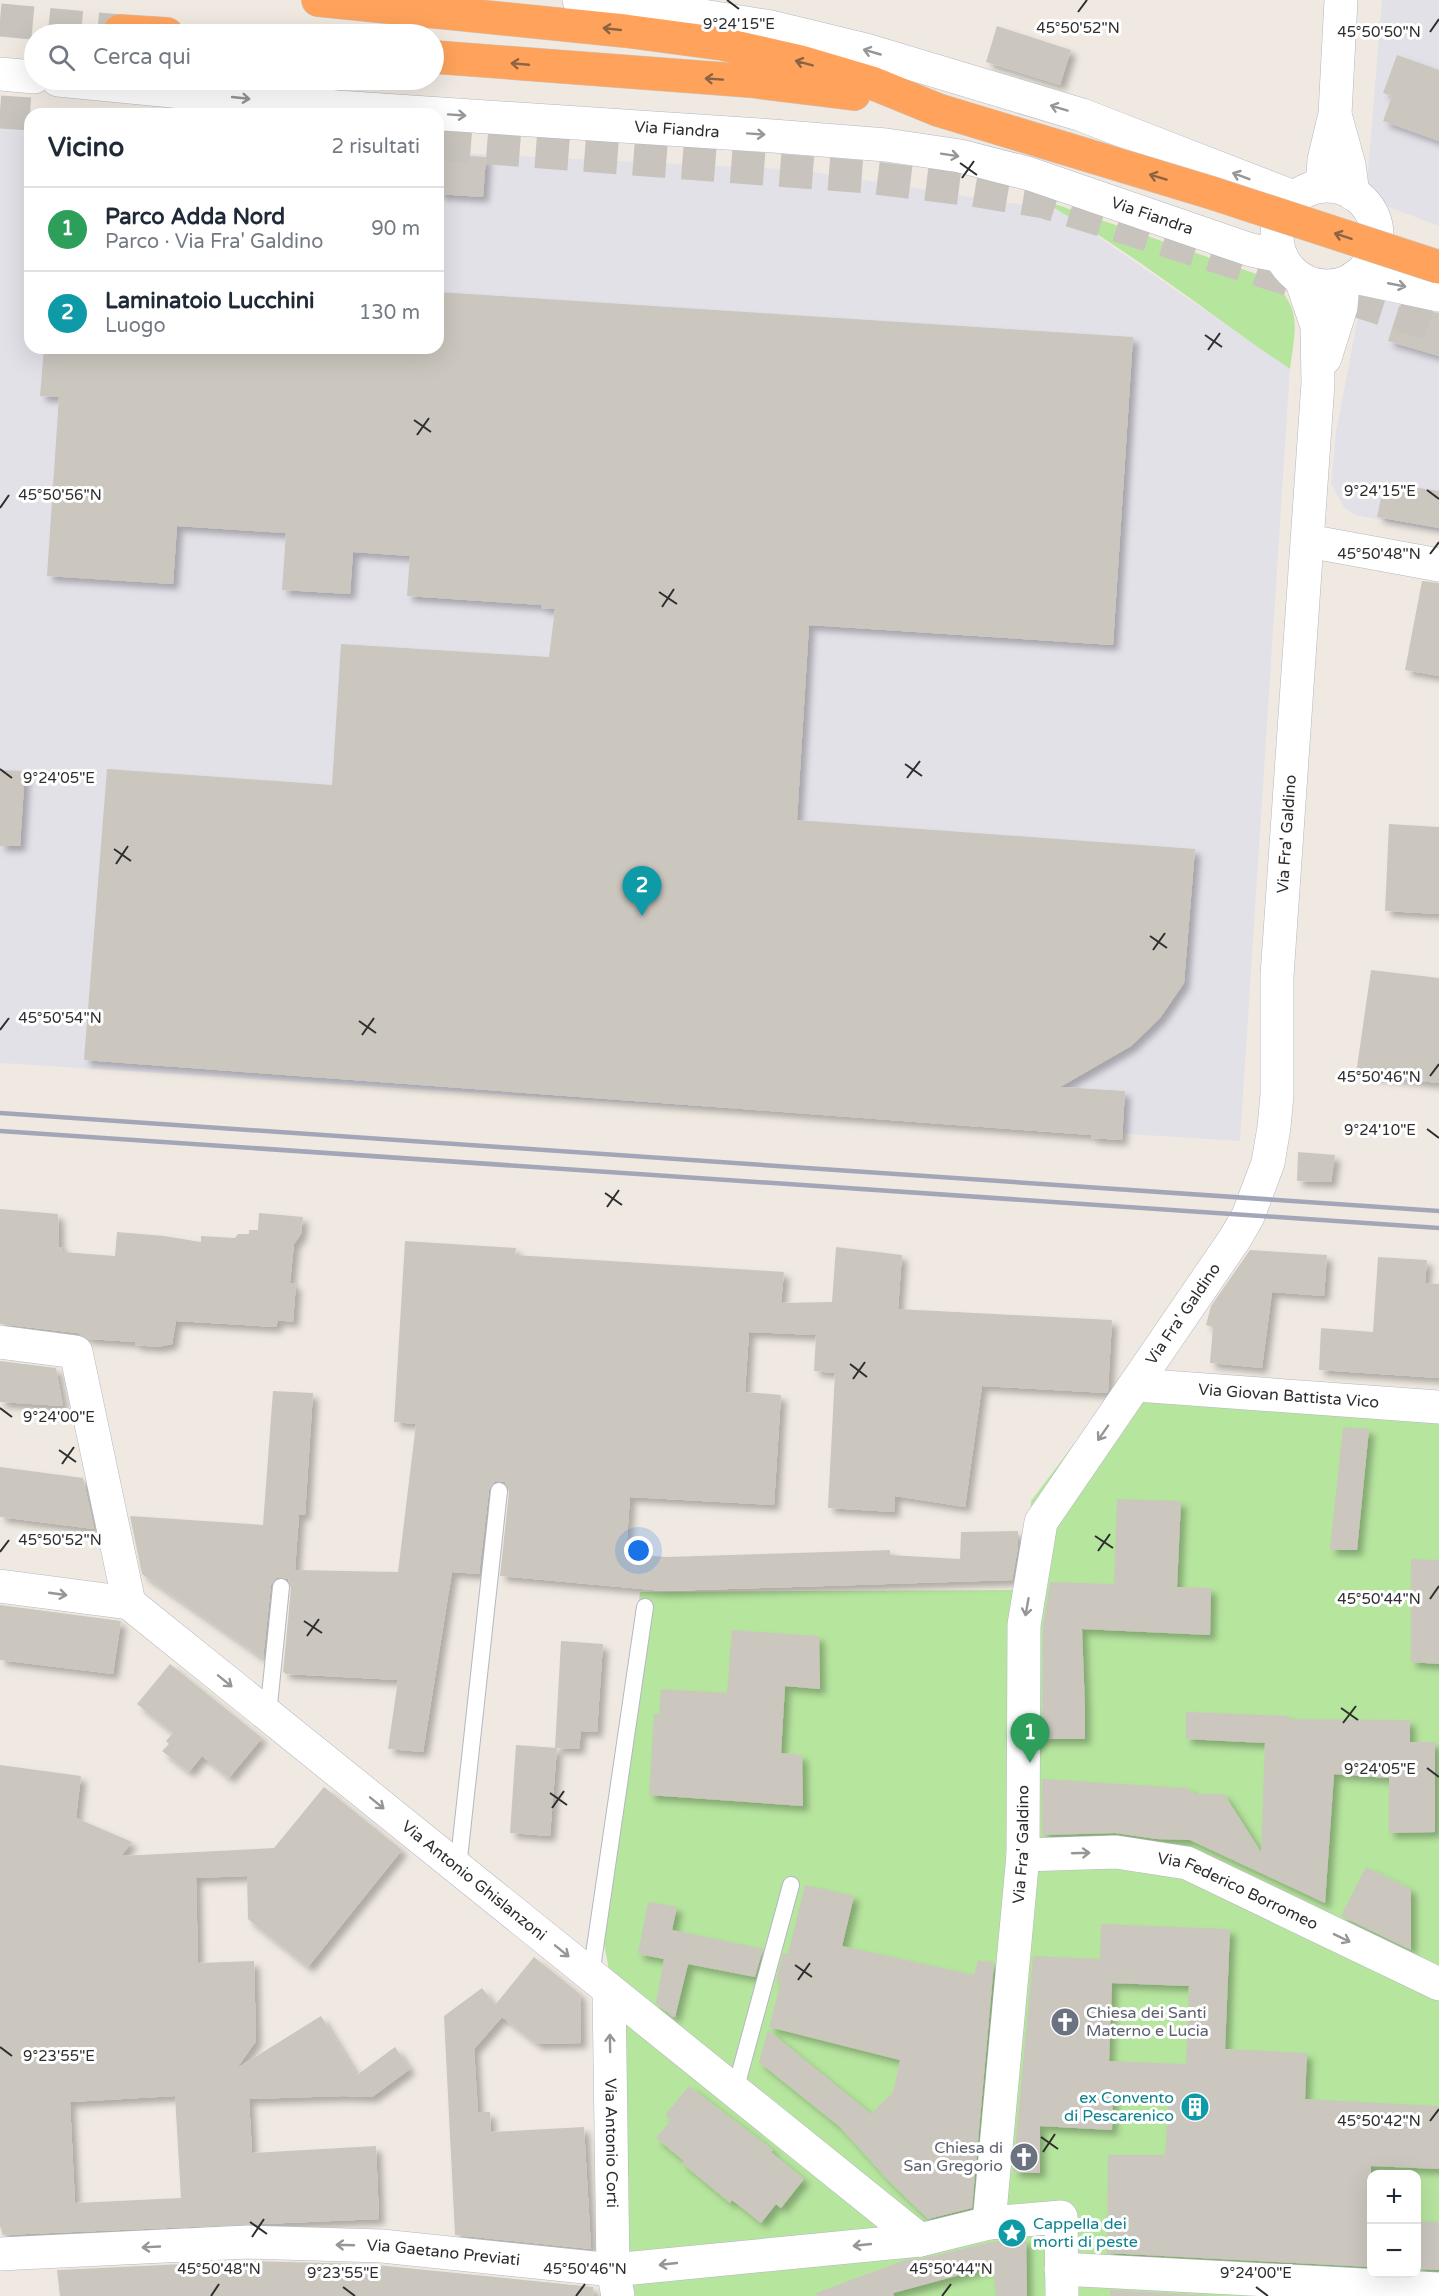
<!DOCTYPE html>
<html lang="it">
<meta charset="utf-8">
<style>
:root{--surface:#fff;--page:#f2f2f3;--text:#1f2937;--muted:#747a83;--line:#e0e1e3;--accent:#2563eb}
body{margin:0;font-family:"Varela Round",sans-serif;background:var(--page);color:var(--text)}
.controls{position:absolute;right:18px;bottom:18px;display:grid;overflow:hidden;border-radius:12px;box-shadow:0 6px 24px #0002}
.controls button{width:54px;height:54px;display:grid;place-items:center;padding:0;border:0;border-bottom:2px solid var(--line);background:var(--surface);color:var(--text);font:30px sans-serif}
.you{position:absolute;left:639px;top:1551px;width:21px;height:21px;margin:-15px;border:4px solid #fff;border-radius:50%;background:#1a73e8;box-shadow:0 0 0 9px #1a73e833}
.badge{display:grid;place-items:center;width:39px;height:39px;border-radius:50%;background:var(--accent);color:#fff;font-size:20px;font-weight:700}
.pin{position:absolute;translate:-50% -50px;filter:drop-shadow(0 2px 3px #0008)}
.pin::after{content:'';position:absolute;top:32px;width:21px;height:18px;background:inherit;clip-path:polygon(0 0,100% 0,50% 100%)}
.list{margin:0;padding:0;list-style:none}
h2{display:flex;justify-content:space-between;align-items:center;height:78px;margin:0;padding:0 24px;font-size:26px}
h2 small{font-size:20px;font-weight:400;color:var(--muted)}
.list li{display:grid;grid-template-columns:39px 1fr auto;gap:18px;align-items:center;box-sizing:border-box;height:84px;padding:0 24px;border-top:2px solid var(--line)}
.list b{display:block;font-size:22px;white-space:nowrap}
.list p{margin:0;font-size:20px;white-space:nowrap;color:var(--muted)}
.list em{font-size:20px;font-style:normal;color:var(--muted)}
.icon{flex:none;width:33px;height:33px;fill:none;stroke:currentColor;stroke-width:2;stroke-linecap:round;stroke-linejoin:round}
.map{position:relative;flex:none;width:1439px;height:2296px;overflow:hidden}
.search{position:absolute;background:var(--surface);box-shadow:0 6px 24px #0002;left:24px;top:24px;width:420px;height:66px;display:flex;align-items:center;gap:15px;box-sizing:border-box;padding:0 21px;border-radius:33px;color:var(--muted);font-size:22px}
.panel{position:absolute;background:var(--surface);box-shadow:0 6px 24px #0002;left:24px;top:108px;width:420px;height:246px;border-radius:18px}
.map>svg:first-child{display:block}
.industrial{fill:#e3e1e8}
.green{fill:#b6e59e;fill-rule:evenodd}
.building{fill:#cbc7bf;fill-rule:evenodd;filter:url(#shadow)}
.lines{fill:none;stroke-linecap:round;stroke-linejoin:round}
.highway-tunnel{stroke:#c8c4bd;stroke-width:33;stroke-dasharray:33 16;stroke-linecap:butt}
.lane-casing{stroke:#b4b7c1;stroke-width:18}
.street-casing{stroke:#b4b7c1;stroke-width:34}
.secondary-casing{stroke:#b4b7c1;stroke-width:34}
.highway-casing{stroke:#c9c9c9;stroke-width:34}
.lane{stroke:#fff;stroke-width:16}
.street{stroke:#fff;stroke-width:33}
.secondary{stroke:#fff;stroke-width:33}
.highway{stroke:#ffa35c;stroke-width:33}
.rail{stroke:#a3a6b8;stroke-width:4.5}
.highway-bridge-casing{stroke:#c9c9c9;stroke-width:34;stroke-linecap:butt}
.highway-bridge{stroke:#ffa35c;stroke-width:33}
.oneway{stroke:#8c6343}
.oneway2{stroke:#969696}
.ticks{fill:none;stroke:#2e2e2e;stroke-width:2}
.labels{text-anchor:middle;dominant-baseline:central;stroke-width:6;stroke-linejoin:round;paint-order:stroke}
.street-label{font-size:16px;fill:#2e2e2e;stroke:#fff}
.worship-label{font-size:16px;fill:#5b616d;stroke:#fff;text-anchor:start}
.culture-label{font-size:16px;fill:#0d838f;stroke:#fff;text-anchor:end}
.ticks-label{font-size:15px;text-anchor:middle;fill:#2e2e2e;stroke:#fff;stroke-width:6;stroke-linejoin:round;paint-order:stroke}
</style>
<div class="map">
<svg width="1439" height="2296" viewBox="0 0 1439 2296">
<defs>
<filter id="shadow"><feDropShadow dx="5.5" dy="5.5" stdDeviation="3" flood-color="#0004"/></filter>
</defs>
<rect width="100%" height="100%" fill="#efe9e1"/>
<!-- industrial -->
<g class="industrial">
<path d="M1382,0H1439V226L1384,205L1367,184Z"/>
<path d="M0,106L66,114H30V348H438V152L801,170L1061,211L1290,369L1240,1141L0,1063Z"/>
<path d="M1364,285L1439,300V531L1355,515L1344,507L1331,484L1336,432Z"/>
</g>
<!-- green -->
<g class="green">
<path d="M1032,196L1268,278C1304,308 1295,328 1290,369C1205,312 1123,244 1032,196Z"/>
<path d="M1124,1378L1439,1393V2296H616L618,2016L602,1934L640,1592L1025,1590L1031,1501ZM1372,2174H1416V2274H1372Z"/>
</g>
<!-- building -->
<g class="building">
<path d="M997,26L1071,50L1060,85L986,62Z"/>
<path d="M1397,55L1439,70V141L1383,121L1392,96L1383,93Z"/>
<path d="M438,154L486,157L483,197L438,194Z"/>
<path d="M438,292L1133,337L1113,645L809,625L797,820L1195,849L1184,983L1160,1018L1131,1046L1060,1087L1125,1091L1122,1140L1091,1138V1135L84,1060L107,769L332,785L341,644L549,657L555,609L541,608L542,605L407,596L410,556L353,552L350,594L282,590L286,533L177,526L173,584L47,576L59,397L40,396L44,348H438Z"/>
<path d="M1399,306L1439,313V356L1388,341Z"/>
<path d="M1384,483L1439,491V528L1377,517Z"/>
<path d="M1422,581L1439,583V676L1405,670Z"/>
<path d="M0,770L25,771L20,846H0Z"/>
<path d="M1389,824L1439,827V914L1385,911Z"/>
<path d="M1371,970L1439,978V1083L1356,1074Z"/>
<path d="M1298,1152L1335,1155L1331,1182L1297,1181Z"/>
<path d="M0,1209L58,1214L59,1247H63V1252L115,1256L117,1232L164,1236L201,1242V1236L235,1238L238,1234H249V1230H258L259,1213L303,1217L301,1234L294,1244L290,1283L296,1284L293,1322L278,1320L276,1327L176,1321L172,1344L158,1347L135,1345V1342L89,1339L78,1333L0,1324Z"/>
<path d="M405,1241L516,1248L515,1255L784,1272L781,1303L832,1302L836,1247L902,1255L898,1309L1112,1320L1108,1391L1107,1393L982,1386L965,1507L895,1496L894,1512L828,1508L835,1373L814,1371L816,1335L749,1332L745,1392L781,1395L774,1505L630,1497L626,1554L667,1557L890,1550V1555L960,1559L961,1532L1018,1531V1547L1012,1580L664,1591L500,1576L509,1492L505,1482L495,1481L489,1490L479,1574L452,1572L423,1752L388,1749L398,1680L287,1674L283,1672L291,1588L288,1579L277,1577L271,1585L263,1658L142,1574L130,1516L263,1525L273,1391L313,1393L305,1515H299L295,1570L398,1572L416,1424L394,1422Z"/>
<path d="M1250,1250L1327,1255L1324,1296L1272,1292L1262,1368L1210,1363L1213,1327L1206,1325L1211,1306Z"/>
<path d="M1378,1257L1427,1260L1425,1283L1439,1284V1378L1319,1370L1321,1328L1373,1332Z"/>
<path d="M0,1361L56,1368L63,1406L0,1402Z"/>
<path d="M1343,1427L1369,1429L1357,1550H1330Z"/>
<path d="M0,1467L83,1478L94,1529L0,1517Z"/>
<path d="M1117,1499L1181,1501L1177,1587L1211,1588L1210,1635L1082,1629L1085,1709V1739H1042L1043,1627L1050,1582L1114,1584Z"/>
<path d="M1411,1559L1439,1560V1664L1411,1662Z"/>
<path d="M0,1605L121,1621L113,1674L0,1660Z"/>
<path d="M732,1630L819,1636L820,1689L785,1686L781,1753L802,1755L803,1806L649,1795L654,1714H659L661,1689L727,1693Z"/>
<path d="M561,1641L603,1644L597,1732L581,1731L579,1749L555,1748Z"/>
<path d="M170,1664L262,1738L229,1778L202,1756L189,1772L162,1751L169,1744L166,1741L173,1733L137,1704Z"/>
<path d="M1186,1712L1289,1716L1288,1719L1410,1720V1742H1435V1832L1389,1833V1778L1334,1774L1325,1903L1190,1840L1157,1839L1115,1833L1042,1835V1779L1186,1788L1195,1794H1224L1261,1852L1265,1743L1186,1739Z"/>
<path d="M516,1745L557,1748L550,1836L510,1833Z"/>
<path d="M0,1765L81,1776L76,1818L132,1842L121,1856L274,1848L324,1787L402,1850L308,1967L248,1919L247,1876L196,1878L198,1963L254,1961L256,2041L237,2068L321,2016L357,2075L395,2047L410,2069L372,2097L344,2096L249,2099L252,2153L376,2146L379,2219L3,2235L0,2226ZM175,2096L181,2198L75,2203L70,2102Z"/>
<path d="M1366,1867L1411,1889V1950L1341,1916Z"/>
<path d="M805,1885L854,1896L842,1946L974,1975L978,1960L994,1963L972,2208L928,2219L888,2180L840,2127L759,2062L768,2030L871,2114L893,2092L900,2060L769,2027L781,1982L776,1981L783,1953L788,1954Z"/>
<path d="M648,1902L677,1907L672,1930L763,1949L755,1977L688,1964L675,2017H673L656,2003L664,1959L638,1954Z"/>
<path d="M1101,1924L1230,1929L1225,2049L1307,2053L1305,2099L1439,2106V2169L1371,2166V2267L1107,2253L1108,2155H1165L1169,2095L1113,2092L1112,2130L1040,2126V2173L1013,2172L1033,1956L1100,1959ZM1112,1983L1189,1986L1186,2064L1109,2061Z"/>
<path d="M534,1957L580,1994L581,2043L537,2044L502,2017L474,2049L478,2112H490L491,2132L584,2127L591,2249L455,2235L444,2016L482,1988L495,2005Z"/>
<path d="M689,2086L773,2150L771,2152L804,2179L781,2208L776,2204L761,2223L732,2200L730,2203L682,2163L684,2161L656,2138L671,2120L665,2115Z"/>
<path d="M1416,2221L1439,2222V2270L1416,2269Z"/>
<path d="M1026,2239L1027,2296H996L993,2266L893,2293L894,2296H817L816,2293L905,2260L924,2258L992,2242Z"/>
<path d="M247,2261L366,2264L456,2273L593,2287L594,2296H60L57,2270Z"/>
<path d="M1110,2290L1216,2296H1110Z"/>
</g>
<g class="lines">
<!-- highway-tunnel -->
<g class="highway-tunnel">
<path d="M0,20L120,31"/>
<path d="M0,112L30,114"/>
<path d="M438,144L867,177L972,190L1044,202L1439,327"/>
</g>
<!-- lane casing -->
<g class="lane-casing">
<g id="lane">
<path d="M268,1715L281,1587"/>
<path d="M458,1868L499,1491"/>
<path d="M591,1975L645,1607"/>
<path d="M735,2091L791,1885"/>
</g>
</g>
<!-- street casing -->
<g class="street-casing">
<g id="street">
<path d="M1336,118L1349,165L1353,194"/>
<path d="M1322,186L1324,160L1335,114L1341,0"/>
<path d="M1325,358L1341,307L1343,284"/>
<path d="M1308,541L1439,565"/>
<path d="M0,1342L76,1352L129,1603"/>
<path id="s1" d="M1137,1385L1439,1407"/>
<path id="s2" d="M0,1586L129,1603L920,2240"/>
<path id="s3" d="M1023,1855L1116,1852L1187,1863L1439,1984"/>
<path id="s4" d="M609,1990L613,2270L618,2296"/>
<path id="s5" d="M989,2223L1023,1855L1024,1625L1041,1522L1236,1237L1248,1216L1268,1163L1274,1127L1277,1095V976L1318,383L1317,326L1301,279"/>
<path id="s6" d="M0,2254L247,2242L382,2246L613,2270L920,2240L989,2223L1061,2217L1062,2296"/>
<path d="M1061,2269L1439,2289"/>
</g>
</g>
<!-- secondary casing -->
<g class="secondary-casing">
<g id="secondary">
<path d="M579,0L665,10L771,27L866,50L1082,115L1296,198"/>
<path d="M0,74L34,77"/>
<path id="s7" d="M58,80L337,107L773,136L886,145L960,156L1030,174L1251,250L1281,256"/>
<circle cx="1327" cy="236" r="50"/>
<path d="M1355,277L1439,295"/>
</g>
</g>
<!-- highway casing -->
<g class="highway-casing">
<g id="highway">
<path d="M318,0L625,31L722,44L801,62L872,83L938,110"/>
<path d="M120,31L167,34"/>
<path d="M434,57L750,81L854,94"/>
</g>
</g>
<!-- lane -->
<use href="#lane" class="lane"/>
<!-- street -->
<use href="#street" class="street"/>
<!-- secondary -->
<use href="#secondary" class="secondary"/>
<!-- highway -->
<use href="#highway" class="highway"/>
<!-- rail -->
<g class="rail">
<path d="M0,1113L1439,1211"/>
<path d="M0,1131L1439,1228"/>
</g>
<!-- highway-bridge casing -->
<g class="highway-bridge-casing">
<path id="highway-bridge" d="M938,110L1212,193L1439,267"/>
</g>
<!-- highway-bridge -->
<use href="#highway-bridge" class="highway-bridge"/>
</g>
<!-- one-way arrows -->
<defs><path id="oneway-shaft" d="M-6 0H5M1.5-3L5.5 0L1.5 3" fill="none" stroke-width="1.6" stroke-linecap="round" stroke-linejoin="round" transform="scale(1.5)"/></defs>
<g class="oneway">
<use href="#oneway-shaft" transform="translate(612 29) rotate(-174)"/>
<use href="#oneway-shaft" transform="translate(804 63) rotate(-165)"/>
<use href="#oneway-shaft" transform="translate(520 64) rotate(-175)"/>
<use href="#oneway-shaft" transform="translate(714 79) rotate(-176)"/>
<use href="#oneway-shaft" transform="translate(1158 177) rotate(-163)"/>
<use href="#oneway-shaft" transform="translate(1343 236) rotate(-162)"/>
</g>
<g class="oneway2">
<use href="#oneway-shaft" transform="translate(872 52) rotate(-164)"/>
<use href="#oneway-shaft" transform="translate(241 98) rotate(6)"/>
<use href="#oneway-shaft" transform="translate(1059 108) rotate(-163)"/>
<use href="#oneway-shaft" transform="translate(457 115) rotate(4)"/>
<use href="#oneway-shaft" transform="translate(756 134) rotate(4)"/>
<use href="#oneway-shaft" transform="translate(950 155) rotate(9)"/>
<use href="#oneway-shaft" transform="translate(1241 176) rotate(-159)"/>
<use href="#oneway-shaft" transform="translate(1397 285) rotate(11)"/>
<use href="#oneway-shaft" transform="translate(1103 1433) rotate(125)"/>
<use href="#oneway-shaft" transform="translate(58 1594) rotate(8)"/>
<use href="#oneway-shaft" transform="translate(1027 1607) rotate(100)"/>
<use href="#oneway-shaft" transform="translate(225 1681) rotate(39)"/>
<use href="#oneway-shaft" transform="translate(377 1803) rotate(39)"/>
<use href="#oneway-shaft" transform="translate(1081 1853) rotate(-2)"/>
<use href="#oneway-shaft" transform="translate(1342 1938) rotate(26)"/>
<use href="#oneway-shaft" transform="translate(562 1951) rotate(39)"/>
<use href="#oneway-shaft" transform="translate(610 2043) rotate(-91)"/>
<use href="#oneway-shaft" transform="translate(345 2245) rotate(-178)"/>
<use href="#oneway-shaft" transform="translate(862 2245) rotate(174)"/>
<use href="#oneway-shaft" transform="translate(151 2247) rotate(177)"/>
<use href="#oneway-shaft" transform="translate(668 2264) rotate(174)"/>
</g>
<!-- ticks -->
<path class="ticks" d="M727,0L739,9M1078,12L1087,0M1430,32L1439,19M960,163L977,175M962,178L974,161M1205,335L1222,347M1208,350L1220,333M414,420L431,432M417,435L429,418M1427,490L1439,499M0,508L9,495M1430,554L1439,542M659,592L677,604M662,607L674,589M905,764L922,776M0,769L12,778M907,778L920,761M114,849L131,861M116,864L128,846M1150,936L1167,948M1153,950L1165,933M359,1021L376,1033M0,1030L9,1018M362,1035L374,1018M1430,1076L1439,1064M1427,1129L1439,1138M605,1193L622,1205M607,1207L619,1190M850,1364L867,1377M853,1379L865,1362M0,1408L12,1417M59,1450L76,1462M62,1464L74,1447M1095,1536L1113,1548M1098,1551L1110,1534M0,1552L9,1540M1430,1599L1439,1586M304,1621L322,1633M307,1636L319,1619M1341,1708L1358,1720M1343,1723L1356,1706M1427,1768L1439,1777M550,1793L567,1805M552,1808L564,1791M795,1965L812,1977M798,1980L810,1963M0,2047L12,2056M1430,2121L1439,2109M1041,2137L1058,2149M1043,2152L1055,2134M250,2222L267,2234M252,2237L264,2219M343,2287L355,2296M1256,2287L1268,2296M211,2296L219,2284M576,2296L585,2284M942,2296L951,2284"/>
<!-- icons -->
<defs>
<g id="church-disc" transform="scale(1.5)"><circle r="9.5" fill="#6b7280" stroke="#fff"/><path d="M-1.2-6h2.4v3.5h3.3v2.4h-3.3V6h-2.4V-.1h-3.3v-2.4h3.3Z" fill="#fff"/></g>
<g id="building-disc" transform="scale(1.5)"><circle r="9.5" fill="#0f9aa8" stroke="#fff"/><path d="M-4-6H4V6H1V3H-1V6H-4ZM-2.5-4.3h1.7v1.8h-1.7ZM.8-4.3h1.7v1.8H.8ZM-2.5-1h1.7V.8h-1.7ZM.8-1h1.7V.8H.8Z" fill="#fff"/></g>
<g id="sight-disc" transform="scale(1.5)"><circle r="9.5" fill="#0f9aa8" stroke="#fff"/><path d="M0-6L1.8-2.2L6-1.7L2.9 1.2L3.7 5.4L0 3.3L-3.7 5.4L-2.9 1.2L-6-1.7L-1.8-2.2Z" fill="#fff"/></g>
</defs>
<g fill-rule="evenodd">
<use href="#church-disc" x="1065" y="2022"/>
<use href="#building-disc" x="1195" y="2107"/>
<use href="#church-disc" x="1024" y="2157"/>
<use href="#sight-disc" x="1012" y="2233"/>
</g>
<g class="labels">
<!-- street labels -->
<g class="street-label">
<text stroke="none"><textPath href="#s7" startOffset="621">Via Fiandra</textPath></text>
<text stroke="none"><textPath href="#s7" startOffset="1107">Via Fiandra</textPath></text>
<text stroke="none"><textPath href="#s5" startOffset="1460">Via Fra' Galdino</textPath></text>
<text stroke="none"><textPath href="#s5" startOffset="956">Via Fra' Galdino</textPath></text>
<text stroke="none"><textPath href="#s1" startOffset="152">Via Giovan Battista Vico</textPath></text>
<text stroke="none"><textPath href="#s5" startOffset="380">Via Fra' Galdino</textPath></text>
<text stroke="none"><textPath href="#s2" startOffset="573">Via Antonio Ghislanzoni</textPath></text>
<text stroke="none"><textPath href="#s3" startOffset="222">Via Federico Borromeo</textPath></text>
<text stroke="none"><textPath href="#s4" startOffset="153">Via Antonio Corti</textPath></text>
<text stroke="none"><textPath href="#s6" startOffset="444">Via Gaetano Previati</textPath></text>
</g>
<!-- worship labels -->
<g class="worship-label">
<text x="1086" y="2013">Chiesa dei Santi<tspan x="1086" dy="18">Materno e Lucia</tspan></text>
<text x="1003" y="2148" text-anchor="end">Chiesa di<tspan x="1003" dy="18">San Gregorio</tspan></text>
</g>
<!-- culture labels -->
<g class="culture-label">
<text x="1174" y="2098">ex Convento<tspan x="1174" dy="18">di Pescarenico</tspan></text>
<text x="1033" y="2224" text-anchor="start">Cappella dei<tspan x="1033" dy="18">morti di peste</tspan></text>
</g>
</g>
<g class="ticks-label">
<text x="739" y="29">9°24'15"E</text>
<text x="1078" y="33">45°50'52"N</text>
<text x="1379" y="37">45°50'50"N</text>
<text x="1380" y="496">9°24'15"E</text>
<text x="60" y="500">45°50'56"N</text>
<text x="1379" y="559">45°50'48"N</text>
<text x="59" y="783">9°24'05"E</text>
<text x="60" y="1023">45°50'54"N</text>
<text x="1379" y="1082">45°50'46"N</text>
<text x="1380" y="1135">9°24'10"E</text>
<text x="59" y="1422">9°24'00"E</text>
<text x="60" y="1545">45°50'52"N</text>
<text x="1379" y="1604">45°50'44"N</text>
<text x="1380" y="1774">9°24'05"E</text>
<text x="59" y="2061">9°23'55"E</text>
<text x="1379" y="2126">45°50'42"N</text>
<text x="219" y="2274">45°50'48"N</text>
<text x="585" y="2274">45°50'46"N</text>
<text x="951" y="2274">45°50'44"N</text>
<text x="343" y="2278">9°23'55"E</text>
<text x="1256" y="2278">9°24'00"E</text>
</g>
</svg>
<div class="controls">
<button>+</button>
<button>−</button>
</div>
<div class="you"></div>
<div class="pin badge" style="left:1030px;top:1763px;background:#2e9e5b">1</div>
<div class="pin badge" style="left:642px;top:916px;background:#0f9aa8">2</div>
<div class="search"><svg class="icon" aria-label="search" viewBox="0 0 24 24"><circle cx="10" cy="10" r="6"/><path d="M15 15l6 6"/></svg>Cerca qui</div>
<section class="panel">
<h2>Vicino<small>2 risultati</small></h2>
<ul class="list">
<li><span class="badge" style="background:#2e9e5b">1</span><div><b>Parco Adda Nord</b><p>Parco · Via Fra' Galdino</p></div><em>90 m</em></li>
<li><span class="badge" style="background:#0f9aa8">2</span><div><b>Laminatoio Lucchini</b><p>Luogo</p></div><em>130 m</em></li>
</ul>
</section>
</div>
